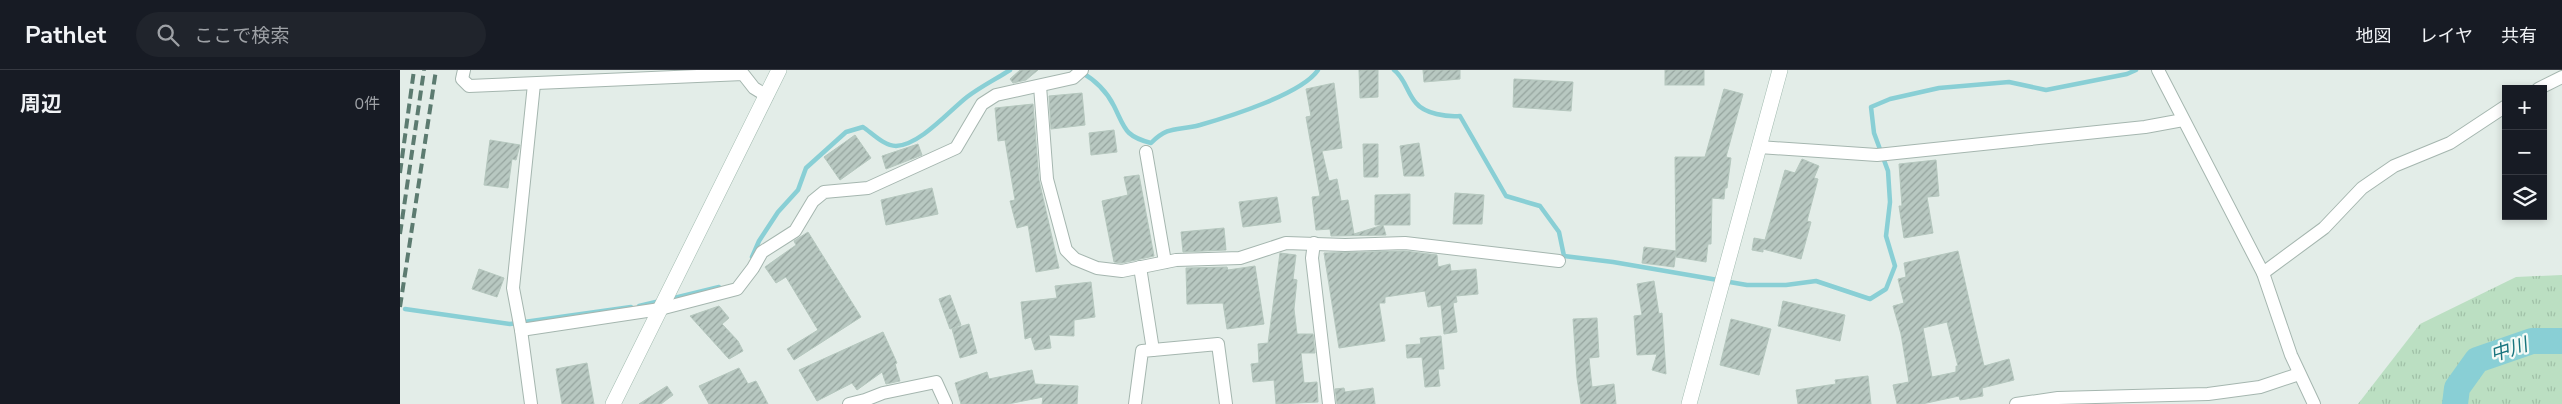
<!DOCTYPE html>
<html lang="ja">
<meta charset="utf-8">
<style>
:root{--surface:#171b24;--page:#20242c;--text:#f1f3f6;--muted:#9ea1a6;--line:#363941}
body{margin:0;font-family:"Nunito Sans","Noto Sans JP",sans-serif;background:var(--page);color:var(--text)}
.controls{position:absolute;right:15px;top:15px;display:grid;overflow:hidden;border-radius:0px;box-shadow:0 2px 8px #0003}
.controls button{width:45px;height:45px;display:grid;place-items:center;padding:0;border:0;border-bottom:1px solid var(--line);background:var(--surface);color:var(--text);font:25px sans-serif}
.list{margin:0;padding:0;list-style:none}
h2{display:flex;justify-content:space-between;align-items:center;height:65px;margin:0;padding:0 20px;font-size:21px}
h2 small{font-size:16px;font-weight:400;color:var(--muted)}
.icon{flex:none;width:28px;height:28px;fill:none;stroke:currentColor;stroke-width:2;stroke-linecap:round;stroke-linejoin:round}
.map{position:relative;flex:none;width:2162px;height:334px;overflow:hidden}
header{display:flex;align-items:center;gap:30px;box-sizing:border-box;height:70px;padding:0 25px;background:var(--surface);border-bottom:1px solid var(--line)}
header strong{font-size:24px}
nav{display:flex;gap:28px;margin-inline-start:auto;font-size:18px}
.search{width:350px;height:45px;background:var(--page);display:flex;align-items:center;gap:12px;box-sizing:border-box;padding:0 18px;border-radius:28px;color:var(--muted);font-size:19px}
main{display:flex}
aside{flex:1;background:var(--surface)}
.map>svg:first-child{display:block}
.park{fill:url(#park-tufts)}
.lines{fill:none;stroke-linecap:round;stroke-linejoin:round}
.stream{stroke:#89cfd5;stroke-width:4.5}
.river{stroke:#89cfd5;stroke-width:26}
.building{fill:url(#building-hatch);stroke:#b5c7be;fill-rule:evenodd}
.street-casing{stroke:#a5b6af;stroke-width:14}
.secondary-casing{stroke:#a1baaf;stroke-width:16}
.street{stroke:#fff;stroke-width:12}
.secondary{stroke:#fff;stroke-width:15}
.rail{stroke:#5c7b70;stroke-width:4;stroke-dasharray:10 5;stroke-linecap:butt}
.labels{text-anchor:middle;dominant-baseline:central;stroke-width:4.5;stroke-linejoin:round;paint-order:stroke}
.water-label{font-size:19px;font-style:italic;fill:#19757f;stroke:#f4faf6}
</style>
<header>
<strong>Pathlet</strong>
<div class="search"><svg class="icon" aria-label="search" viewBox="0 0 24 24"><circle cx="10" cy="10" r="6"/><path d="M15 15l6 6"/></svg>ここで検索</div>
<nav><a>地図</a><a>レイヤ</a><a>共有</a></nav>
</header>
<main>
<aside>
<h2>周辺<small>0件</small></h2>
<ul class="list">
</ul>
</aside>
<div class="map">
<svg width="2162" height="334" viewBox="0 0 2162 334">
<defs>
<pattern id="park-tufts" width="24" height="20" patternUnits="userSpaceOnUse" patternTransform="scale(1.25)"><rect width="24" height="20" fill="#bbdfc2"/><path d="M3 7l-1-3M5 7V3M7 7l1-3M15 17l-1-3M17 17v-4M19 17l1-3" fill="none" stroke="#a0c0a7"/></pattern>
<pattern id="building-hatch" width="6" height="6" patternUnits="userSpaceOnUse" patternTransform="scale(1.25)"><rect width="6" height="6" fill="#b8c8c1"/><path d="M-1 1l2-2M0 6l6-6M5 7l2-2" fill="none" stroke="#95a49e"/></pattern>
</defs>
<rect width="100%" height="100%" fill="#e3ede8"/>
<!-- park -->
<path class="park" d="M2162,205V334H1958L2020,254L2116,207Z"/>
<g class="lines">
<!-- stream -->
<g class="stream">
<path d="M994,0C1005,8 1007,23 1016,33C1025,44 1047,47 1060,46L1106,126L1140,136L1159,162L1164,186L1213,192L1347,215H1386L1416,211L1470,229L1486,219L1495,196L1486,166L1490,132L1488,101L1474,63L1471,37L1490,29L1539,18L1609,12L1646,20L1727,4L1736,0"/>
<path d="M681,2C695,10 707,22 714,36C725,58 724,66 751,73C769,55 777,61 800,55C828,47 902,24 918,0"/>
<path d="M352,187L359,171L378,142L398,120L406,98L446,62L463,57C472,63 484,76 496,76C520,75 549,41 567,27C580,17 596,9 610,0"/>
<path d="M270,229L319,217"/>
<path d="M239,236L260,231"/>
<path d="M5,239L110,254L231,237"/>
</g>
<!-- river -->
<path class="river" d="M2055,334L2057,318L2077,290L2132,271H2162"/>
</g>
<!-- building -->
<g class="building">
<path d="M620,0H638L626,10L613,13L610,9Z"/>
<path d="M959,0H978V27L960,28Z"/>
<path d="M1023,0H1060V9L1024,12Z"/>
<rect x="1265" y="0" width="39" height="15"/>
<path d="M1114,9L1173,12L1171,41L1113,37Z"/>
<path d="M934,13L942,78L922,81L929,111L937,109L941,131L948,130L954,164L983,155L986,165L931,166L930,159L916,160L912,127L920,126L906,47L911,46L906,19Z"/>
<path d="M1324,19L1343,24L1326,87L1331,88L1327,118H1325L1324,129L1312,128L1311,174H1308L1306,192L1276,187L1275,87H1305Z"/>
<path d="M682,23L685,55L651,59L649,26Z"/>
<path d="M633,34L639,110L659,198L636,202L628,155L617,158L610,131L615,130L605,70L598,71L595,38Z"/>
<path d="M714,60L717,82L691,85L689,63Z"/>
<path d="M455,65L471,88L440,110L424,87Z"/>
<path d="M90,70L120,75L116,90L112,89L108,118L84,115Z"/>
<path d="M1019,73L1024,106H1004L1000,76Z"/>
<path d="M518,74L522,85L486,99L482,86Z"/>
<path d="M963,74H978V107H964Z"/>
<path d="M1402,89L1419,96L1414,108L1418,109L1407,151L1411,152L1401,189L1363,179V182L1352,180L1354,168L1365,170L1385,100L1395,103Z"/>
<path d="M1536,90L1539,126L1527,127L1533,163L1504,168L1499,136H1502L1499,94Z"/>
<path d="M739,105L754,186L722,193L714,192L702,131L728,125L724,107Z"/>
<path d="M532,118L538,144L486,155L481,130Z"/>
<path d="M1055,123L1084,125L1082,154H1053Z"/>
<path d="M1010,124V155H975V125Z"/>
<path d="M877,127L881,152L843,157L839,132Z"/>
<path d="M824,158L826,180L783,182L781,162Z"/>
<path d="M408,162L461,247L394,290L387,279L418,260L386,207L376,213L365,197L396,175L394,171Z"/>
<path d="M1244,177L1276,181L1274,197L1242,193Z"/>
<path d="M1005,181L1037,185L1038,197L1050,194L1051,201L1076,199L1078,224L1056,226L1057,232L1053,233L1057,262L1044,264L1041,235L1028,237L1025,221L985,227V233H979L985,271L939,278L924,183Z"/>
<path d="M1558,181L1584,296L1609,289L1614,310L1582,318L1583,326L1560,330L1559,326L1522,334H1497L1493,315L1509,312L1501,264L1493,236L1504,233L1498,209L1506,207L1504,193ZM1547,252L1558,296H1556V302L1532,307L1523,258Z"/>
<path d="M880,183L896,185L893,209L897,210L894,239L897,264H913L915,283H901L904,313L917,312L918,332L876,334L874,310L853,312L851,294L859,293L858,274L868,273Z"/>
<path d="M855,196L864,254L827,259L823,233L787,234L786,198L827,197L828,200Z"/>
<path d="M79,199L104,208L97,227L72,219Z"/>
<path d="M1254,211L1259,244L1262,243L1266,304L1252,300L1257,284L1237,285L1234,246L1242,245L1237,214Z"/>
<path d="M691,212L695,247L674,250V266L649,265L651,278L635,280L631,267L625,269L621,232L657,228L655,216Z"/>
<path d="M550,225L561,255L550,259L539,229Z"/>
<path d="M1383,231L1445,245L1440,271L1378,256Z"/>
<path d="M319,236L329,248L322,254L338,271L343,281L329,289L290,246Z"/>
<path d="M1197,248L1199,287L1189,288L1192,317L1214,314L1216,334H1181L1177,308L1173,249Z"/>
<path d="M1331,249L1371,259L1359,305L1320,295Z"/>
<path d="M569,254L577,283L560,288L552,259Z"/>
<path d="M483,262L497,293L495,294L500,311L486,314L482,302L457,320L452,313L417,331L399,300Z"/>
<path d="M1041,266L1044,299H1038L1040,316L1025,317L1022,287L1007,288L1006,275L1021,274L1020,268Z"/>
<path d="M187,293L194,334H162L156,299Z"/>
<path d="M339,298L348,314L356,311L368,334H309L299,316Z"/>
<path d="M632,300L635,314L678,316L677,334H642L643,327L608,334H561L555,313L587,302L589,309Z"/>
<path d="M1468,306L1471,334H1398L1396,320L1436,314L1435,310Z"/>
<path d="M267,316L273,325L261,334H239Z"/>
<path d="M944,318L945,322L973,318L975,334H937L935,319Z"/>
</g>
<g class="lines">
<!-- street casing -->
<g class="street-casing">
<g id="street">
<path d="M64,0L62,9L69,16L343,4L354,18L367,26"/>
<path d="M1758,0L1863,203L1891,285L1914,334"/>
<path d="M640,16L647,109L666,180L675,189L697,198L722,201L776,190L840,188L886,173L945,175L1005,173L1159,191"/>
<path d="M2138,19L2162,7"/>
<path d="M1359,77L1477,85L1745,57L1783,50"/>
<path d="M746,82L765,192"/>
<path d="M914,173L912,188L929,334"/>
<path d="M740,197L753,280"/>
<path d="M1863,203L1924,158L1962,118L1994,96L2050,73L2106,36"/>
<path d="M121,260L260,239L337,219L353,198L362,182L395,161L413,131L424,122L468,118L556,78L582,34L596,25L673,8L682,0"/>
<path d="M131,334L121,260L113,218L134,14"/>
<path d="M449,334L465,330L483,323L536,312L546,334"/>
<path d="M735,334L742,281L818,274L826,334"/>
<path d="M1616,334L1658,328L1808,324L1860,317L1899,304"/>
</g>
</g>
<!-- secondary casing -->
<g class="secondary-casing">
<g id="secondary">
<path d="M213,334L379,0"/>
<path d="M1289,334L1380,0"/>
</g>
</g>
<!-- street -->
<use href="#street" class="street"/>
<!-- secondary -->
<use href="#secondary" class="secondary"/>
<!-- rail -->
<g class="rail">
<path d="M0,103L14,0"/>
<path d="M0,164L24,0"/>
<path d="M0,237L36,0"/>
</g>
</g>
<g class="labels">
<!-- water labels -->
<g class="water-label">
<text transform="translate(2109 280) rotate(-18)">中川</text>
</g>
</g>
</svg>
<div class="controls">
<button>+</button>
<button>−</button>
<button><svg class="icon" aria-label="layers" viewBox="0 0 24 24"><path d="M12 4l9 5-9 5-9-5zM3 14l9 5 9-5"/></svg></button>
</div>
</div>
</main>
